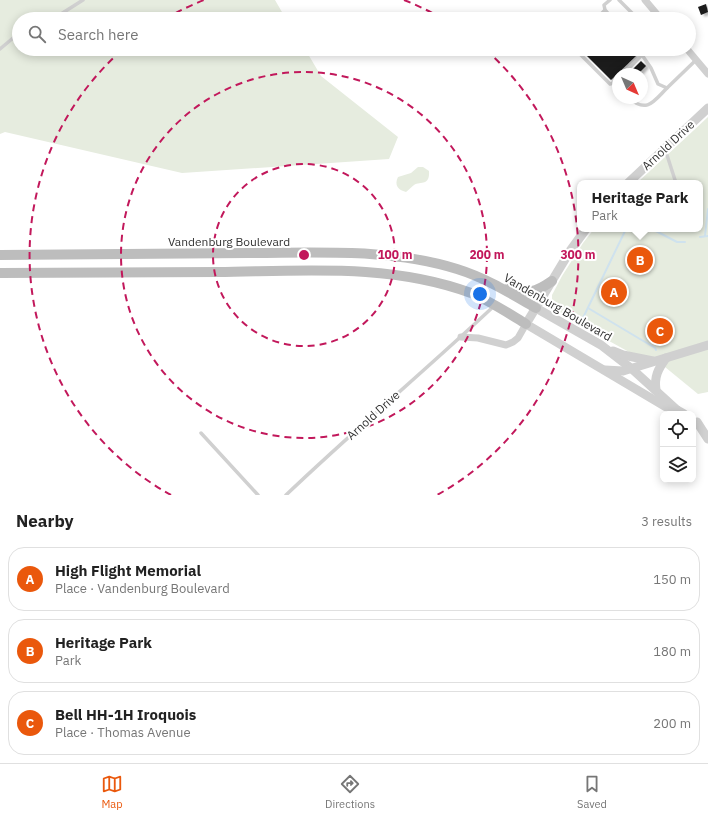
<!DOCTYPE html>
<meta charset="utf-8">
<style>
:root{--surface:#fff;--page:#f2f2f2;--text:#222;--muted:#767676;--line:#e0e0e0;--accent:#ea580c}
body{margin:0;font-family:"IBM Plex Sans",sans-serif;background:var(--page);color:var(--text)}
.controls{position:absolute;right:12px;bottom:12px;display:grid;overflow:hidden;border-radius:8px;box-shadow:0 2px 10px #0003}
.controls button{width:36px;height:36px;display:grid;place-items:center;padding:0;border:0;border-bottom:1px solid var(--line);background:var(--surface);color:var(--text);font:20px sans-serif}
.compass{position:absolute;left:612px;top:68px;width:36px;height:36px;border-radius:50%;background:var(--surface);box-shadow:0 2px 10px #0003;rotate:136deg}
.you{position:absolute;left:480px;top:294px;width:14px;height:14px;margin:-10px;border:3px solid #fff;border-radius:50%;background:#1a73e8;box-shadow:0 0 0 6px #1a73e833}
.badge{display:grid;place-items:center;width:26px;height:26px;border-radius:50%;background:var(--accent);color:#fff;font-size:13px;font-weight:700}
.pin{position:absolute;translate:-50% -50%;border:2px solid #fff;box-shadow:0 1px 4px #0006}
.popup{position:absolute;left:577px;top:180px;width:126px;height:52px;box-sizing:border-box;display:grid;place-content:center;border-radius:8px;background:var(--surface);filter:drop-shadow(0 1px 3px #0005);font-size:13px;white-space:nowrap;color:var(--muted)}
.popup b{font-size:15px;color:var(--text)}
.popup::after{content:'';position:absolute;left:50%;top:100%;margin-left:-8px;border:8px solid transparent;border-top-color:var(--surface)}
.list{margin:0;padding:0;list-style:none}
h2{display:flex;justify-content:space-between;align-items:center;height:52px;margin:0;padding:0 16px;font-size:17px}
h2 small{font-size:13px;font-weight:400;color:var(--muted)}
.list li{display:grid;grid-template-columns:26px 1fr auto;gap:12px;align-items:center;box-sizing:border-box;height:64px;margin:0 8px 8px;padding:0 8px;border:1px solid var(--line);border-radius:16px}
.list b{display:block;font-size:15px;white-space:nowrap}
.list p{margin:0;font-size:13px;white-space:nowrap;color:var(--muted)}
.list em{font-size:13px;font-style:normal;color:var(--muted)}
.icon{flex:none;width:22px;height:22px;fill:none;stroke:currentColor;stroke-width:2;stroke-linecap:round;stroke-linejoin:round}
.map{position:relative;flex:none;width:708px;height:495px;overflow:hidden}
.search{position:absolute;background:var(--surface);box-shadow:0 2px 10px #0003;left:12px;right:12px;top:12px;height:44px;display:flex;align-items:center;gap:10px;box-sizing:border-box;padding:0 14px;border-radius:22px;color:var(--muted);font-size:15px}
.sheet{height:268px;background:var(--surface)}
nav{display:flex;justify-content:space-around;align-items:center;box-sizing:border-box;height:56px;border-top:1px solid var(--line);background:var(--surface);font-size:11px;color:var(--muted)}
nav a{display:grid;justify-items:center;gap:2px}
nav .on{color:var(--accent)}
.map>svg:first-child{display:block}
.green{fill:#e6ecdf}
.lines{fill:none;stroke-linecap:round;stroke-linejoin:round}
.stream{stroke:#cfe2ee;stroke-width:2}
.building{fill:#1a1a1a;filter:url(#shadow)}
.service{stroke:#d0d0d0;stroke-width:3.5}
.minor{stroke:#d0d0d0;stroke-width:7}
.tertiary{stroke:#d0d0d0;stroke-width:9}
.secondary{stroke:#bdbdbd;stroke-width:10}
.ring{fill:none;stroke:#c2185b;stroke-width:2;stroke-dasharray:7 5}
.labels{text-anchor:middle;dominant-baseline:central;stroke-width:4;stroke-linejoin:round;paint-order:stroke}
.street-label{font-size:12px;fill:#333;stroke:#fff}
.centre{fill:#c2185b;stroke:#fff;stroke-width:2}
.ring-label{font-size:12px;text-anchor:middle;font-weight:bold;fill:#c2185b;stroke:#fff;stroke-width:4;stroke-linejoin:round;paint-order:stroke}
</style>
<div class="map">
<svg width="708" height="495" viewBox="0 0 708 495">
<defs>
<filter id="shadow"><feDropShadow dx="3.5" dy="2" stdDeviation="1" flood-color="#0004"/></filter>
</defs>
<rect width="100%" height="100%" fill="#fff"/>
<!-- green -->
<g class="green">
<path d="M0,0H275L286,19H19V49H305L321,76L398,137L389,159L182,173L5,132L0,134Z"/>
<path d="M708,117V392L698,394L665,367L629,352L564,316L552,305V295L562,276L583,243L594,229H700V183H637Z"/>
<path d="M418,167H423L429,171C430,186 421,181 414,185C411,187 409,190 406,192C398,190 394,185 398,177L411,173Z"/>
</g>
<g class="lines">
<!-- stream -->
<g class="stream">
<path d="M652,229L677,242H685"/>
<path d="M705,236L708,209"/>
<path d="M700,237L708,236"/>
<path d="M588,308L655,348L656,350"/>
<path d="M581,322L626,229"/>
</g>
</g>
<!-- building -->
<g class="building">
<path d="M706,4L708,12L701,15L698,7Z"/>
<path d="M588,49H629L636,56L611,80L584,53Z"/>
<path d="M641,61L646,66L638,74H628Z"/>
</g>
<g class="lines">
<!-- service -->
<g class="service">
<path d="M610,0L604,5L605,10L613,19"/>
<path d="M619,0L638,19"/>
<path d="M53,19L83,0"/>
<path d="M596,19L605,10"/>
<path d="M0,49L19,33"/>
<path d="M575,49L610,84L613,83"/>
<path d="M640,49L642,55L651,68L658,84L667,88L696,60"/>
<path d="M623,74L642,55"/>
<path d="M618,79L613,83L618,88"/>
<path d="M629,98C647,114 654,101 667,88"/>
<path d="M665,149L676,183"/>
<path d="M201,433L258,495"/>
<path d="M286,495C354,430 426,370 494,306"/>
</g>
<!-- minor -->
<g class="minor">
<path d="M645,0L661,19"/>
<path d="M687,49L708,74"/>
<path d="M461,337L478,338L506,345L513,342L518,338L526,324"/>
</g>
<!-- tertiary -->
<g class="tertiary">
<path d="M628,183L708,108"/>
<path d="M586,229L570,251L526,324L666,407L677,410"/>
<path d="M536,308L601,345L632,369L677,410L684,414"/>
<path d="M613,351L623,355L653,361"/>
<path d="M605,370L623,371L708,345"/>
<path d="M656,390C654,377 658,369 666,358"/>
<path d="M697,422L708,439"/>
</g>
<!-- secondary -->
<g class="secondary">
<path d="M0,255C83,254 165,254 248,253C317,253 390,248 457,269C486,278 510,293 536,308"/>
<path d="M0,273C73,273 146,272 218,272C303,271 390,263 471,293C490,301 508,313 526,324"/>
<path d="M507,289C530,293 533,294 552,281"/>
</g>
</g>
<!-- distance rings -->
<g class="ring">
<circle cx="304" cy="255" r="91"/>
<circle cx="304" cy="255" r="183"/>
<path d="M171 495A274 274 0 0 1 122 50M165 19A274 274 0 0 1 204 0M404 0A274 274 0 0 1 443 19M486 50A274 274 0 0 1 437 495"/>
</g>
<g class="labels">
<!-- street labels -->
<g class="street-label">
<text transform="translate(668 145) rotate(-43)">Arnold Drive</text>
<text x="229" y="241">Vandenburg Boulevard</text>
<text transform="translate(558 307) rotate(30)">Vandenburg Boulevard</text>
<text transform="translate(373 415) rotate(-42)">Arnold Drive</text>
</g>
</g>
<circle cx="304" cy="255" r="6" class="centre"/>
<g class="ring-label">
<text x="395" y="259">100 m</text>
<text x="487" y="259">200 m</text>
<text x="578" y="259">300 m</text>
</g>
</svg>
<div class="controls">
<button><svg class="icon" aria-label="locate" viewBox="0 0 24 24"><circle cx="12" cy="12" r="6"/><path d="M12 2v4M12 18v4M2 12h4M18 12h4"/></svg></button>
<button><svg class="icon" aria-label="layers" viewBox="0 0 24 24"><path d="M12 4l9 5-9 5-9-5zM3 14l9 5 9-5"/></svg></button>
</div>
<svg class="compass" viewBox="-18 -18 36 36"><path d="M0-13l5 13h-10z" fill="#e53935"/><path d="M0 13l5-13h-10z" fill="#767676"/></svg>
<div class="you"></div>
<div class="pin badge" style="left:614px;top:292px">A</div>
<div class="pin badge" style="left:640px;top:260px">B</div>
<div class="popup"><b>Heritage Park</b>Park</div>
<div class="pin badge" style="left:660px;top:331px">C</div>
<div class="search"><svg class="icon" aria-label="search" viewBox="0 0 24 24"><circle cx="10" cy="10" r="6"/><path d="M15 15l6 6"/></svg>Search here</div>
</div>
<section class="sheet">
<h2>Nearby<small>3 results</small></h2>
<ul class="list">
<li><span class="badge">A</span><div><b>High Flight Memorial</b><p>Place · Vandenburg Boulevard</p></div><em>150 m</em></li>
<li><span class="badge">B</span><div><b>Heritage Park</b><p>Park</p></div><em>180 m</em></li>
<li><span class="badge">C</span><div><b>Bell HH-1H Iroquois</b><p>Place · Thomas Avenue</p></div><em>200 m</em></li>
</ul>
</section>
<nav>
<a class="on"><svg class="icon" aria-label="map" viewBox="0 0 24 24"><path d="M3 6l6-2 6 2 6-2v14l-6 2-6-2-6 2zM9 4v14M15 6v14"/></svg>Map</a>
<a><svg class="icon" aria-label="directions" viewBox="0 0 24 24"><path d="M12 3l9 9-9 9-9-9zM9 14v-3h6M13 9l2 2-2 2"/></svg>Directions</a>
<a><svg class="icon" aria-label="saved" viewBox="0 0 24 24"><path d="M7 4h10v16l-5-4-5 4z"/></svg>Saved</a>
</nav>
